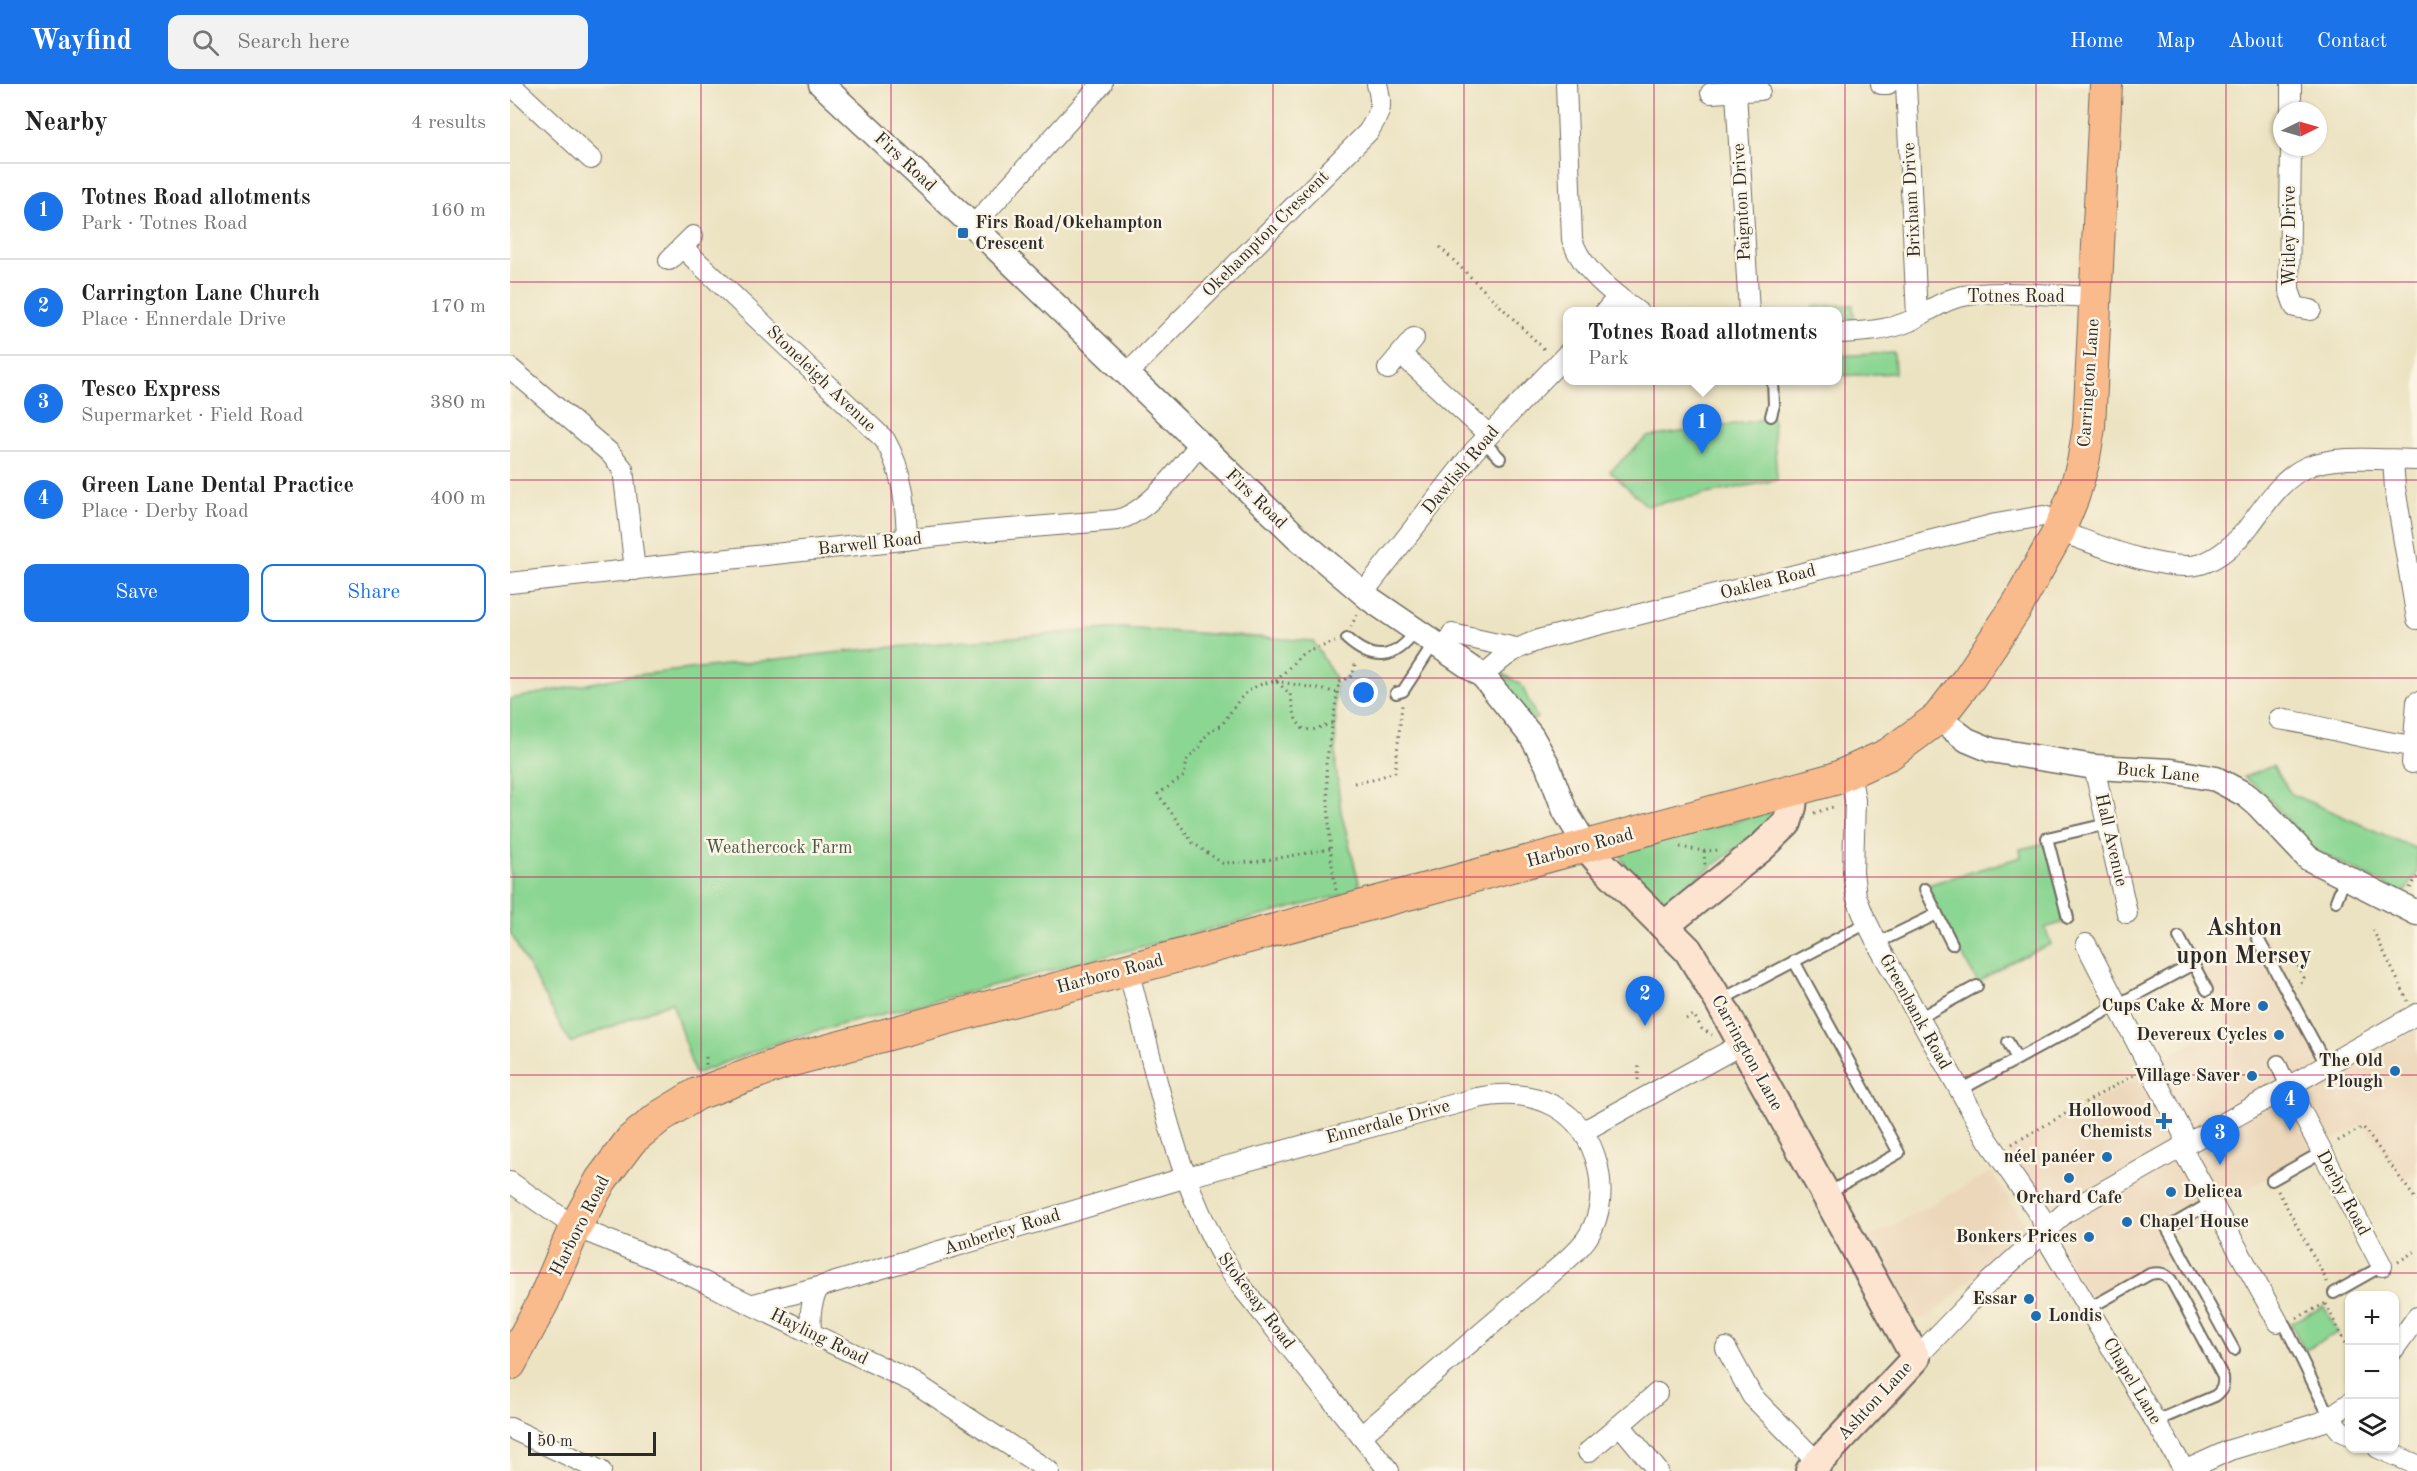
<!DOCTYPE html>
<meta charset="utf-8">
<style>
:root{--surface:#fff;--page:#f2f2f2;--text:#222;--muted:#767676;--line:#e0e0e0;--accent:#1a73e8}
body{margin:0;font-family:"Old Standard TT",serif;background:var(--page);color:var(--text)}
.controls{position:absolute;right:18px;bottom:18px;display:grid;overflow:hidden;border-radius:12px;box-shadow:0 2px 4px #0004}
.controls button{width:54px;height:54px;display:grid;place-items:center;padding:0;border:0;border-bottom:2px solid var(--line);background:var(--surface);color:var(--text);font:30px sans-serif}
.compass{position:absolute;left:1763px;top:18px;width:54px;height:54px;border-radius:50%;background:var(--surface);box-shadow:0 2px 4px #0004;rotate:85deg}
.scale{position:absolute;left:18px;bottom:15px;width:128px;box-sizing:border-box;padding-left:6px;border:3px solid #2b2b2b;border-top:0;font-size:16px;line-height:21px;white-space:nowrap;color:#2b2b2b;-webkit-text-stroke:4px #fcf5e5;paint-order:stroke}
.you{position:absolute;left:854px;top:609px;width:21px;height:21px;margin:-15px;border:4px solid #fff;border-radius:50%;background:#1a73e8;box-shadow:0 0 0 9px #1a73e833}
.badge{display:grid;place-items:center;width:39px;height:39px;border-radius:50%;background:var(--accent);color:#fff;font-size:20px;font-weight:700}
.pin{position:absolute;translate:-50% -50px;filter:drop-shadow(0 2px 3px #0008)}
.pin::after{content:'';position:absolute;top:32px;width:21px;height:18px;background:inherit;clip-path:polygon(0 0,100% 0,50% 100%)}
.popup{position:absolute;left:1053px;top:223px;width:279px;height:78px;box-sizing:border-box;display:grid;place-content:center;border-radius:12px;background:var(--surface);filter:drop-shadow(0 2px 4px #0005);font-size:20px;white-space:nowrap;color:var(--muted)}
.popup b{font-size:22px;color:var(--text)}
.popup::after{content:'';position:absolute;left:50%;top:100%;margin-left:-12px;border:12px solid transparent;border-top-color:var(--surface)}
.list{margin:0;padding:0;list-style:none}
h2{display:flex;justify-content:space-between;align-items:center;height:78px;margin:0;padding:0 24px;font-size:26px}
h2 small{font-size:20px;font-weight:400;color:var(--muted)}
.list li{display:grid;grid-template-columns:39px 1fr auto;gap:18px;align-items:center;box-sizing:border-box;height:96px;padding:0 24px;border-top:2px solid var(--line)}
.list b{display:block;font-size:22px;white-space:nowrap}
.list p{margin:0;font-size:20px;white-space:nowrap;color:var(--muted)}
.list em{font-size:20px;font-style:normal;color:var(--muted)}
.actions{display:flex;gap:12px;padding:18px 24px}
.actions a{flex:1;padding:14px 0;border:2px solid var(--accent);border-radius:12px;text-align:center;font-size:21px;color:var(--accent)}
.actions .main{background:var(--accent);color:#fff}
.icon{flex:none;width:33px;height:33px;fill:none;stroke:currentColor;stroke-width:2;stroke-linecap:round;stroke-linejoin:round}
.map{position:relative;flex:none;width:1907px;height:1387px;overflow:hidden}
header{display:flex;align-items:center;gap:36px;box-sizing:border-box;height:84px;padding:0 30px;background:var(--accent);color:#fff}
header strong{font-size:28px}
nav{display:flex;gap:33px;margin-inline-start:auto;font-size:21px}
.search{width:420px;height:54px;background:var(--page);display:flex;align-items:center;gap:15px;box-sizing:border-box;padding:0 21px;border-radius:12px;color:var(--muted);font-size:22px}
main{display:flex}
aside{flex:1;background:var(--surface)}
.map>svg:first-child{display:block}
.built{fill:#ecd7ba}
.green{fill:#8cd693;stroke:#5c805f;stroke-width:1.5}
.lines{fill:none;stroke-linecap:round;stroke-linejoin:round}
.service-casing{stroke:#6f6b60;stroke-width:14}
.pedestrian-casing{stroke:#6f6b60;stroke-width:18}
.minor-casing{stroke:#6f6b60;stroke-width:22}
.tertiary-casing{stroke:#6f6b60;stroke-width:27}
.secondary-casing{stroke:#6f6b60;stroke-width:32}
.primary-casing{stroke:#6f6b60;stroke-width:34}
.path{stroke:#6f6b60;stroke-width:3;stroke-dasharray:1.5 4.5;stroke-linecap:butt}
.service{stroke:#fff;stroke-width:10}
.pedestrian{stroke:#fff;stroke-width:15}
.minor{stroke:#fff;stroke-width:20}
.tertiary{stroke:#fff;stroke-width:24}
.secondary{stroke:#fde4d1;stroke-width:28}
.primary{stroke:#fabb8c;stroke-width:32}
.grid{fill:none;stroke:#c2185b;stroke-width:1.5;stroke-opacity:0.55}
.poi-dot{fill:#1f6fb2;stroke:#fcf5e5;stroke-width:2}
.labels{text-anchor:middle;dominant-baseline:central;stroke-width:5;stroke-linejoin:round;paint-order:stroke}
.street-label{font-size:18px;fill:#2b2b2b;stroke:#fcf5e5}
.poi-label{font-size:18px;font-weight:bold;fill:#2b2b2b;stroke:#fcf5e5;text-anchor:end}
.park-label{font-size:18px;fill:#435645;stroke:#fcf5e5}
.district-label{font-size:24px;font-weight:bold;fill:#2b2b2b;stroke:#fcf5e5}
</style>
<header>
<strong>Wayfind</strong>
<div class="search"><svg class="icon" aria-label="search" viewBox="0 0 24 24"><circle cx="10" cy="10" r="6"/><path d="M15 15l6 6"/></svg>Search here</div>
<nav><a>Home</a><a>Map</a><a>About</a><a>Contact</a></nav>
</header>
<main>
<aside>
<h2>Nearby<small>4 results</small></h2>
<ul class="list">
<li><span class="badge">1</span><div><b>Totnes Road allotments</b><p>Park · Totnes Road</p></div><em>160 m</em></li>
<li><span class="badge">2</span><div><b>Carrington Lane Church</b><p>Place · Ennerdale Drive</p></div><em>170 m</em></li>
<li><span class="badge">3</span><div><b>Tesco Express</b><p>Supermarket · Field Road</p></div><em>380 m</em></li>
<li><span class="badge">4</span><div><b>Green Lane Dental Practice</b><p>Place · Derby Road</p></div><em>400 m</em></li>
</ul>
<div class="actions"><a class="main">Save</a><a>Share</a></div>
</aside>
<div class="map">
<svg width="1907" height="1387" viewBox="0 0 1907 1387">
<rect width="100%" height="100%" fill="#fcf5e5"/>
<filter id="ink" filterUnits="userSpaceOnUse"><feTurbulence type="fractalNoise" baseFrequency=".0167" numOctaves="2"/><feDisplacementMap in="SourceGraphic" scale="12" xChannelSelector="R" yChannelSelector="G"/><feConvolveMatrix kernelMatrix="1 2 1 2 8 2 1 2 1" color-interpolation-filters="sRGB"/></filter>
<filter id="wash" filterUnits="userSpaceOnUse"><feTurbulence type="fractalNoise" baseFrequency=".008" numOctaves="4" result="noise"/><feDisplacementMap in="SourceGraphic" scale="24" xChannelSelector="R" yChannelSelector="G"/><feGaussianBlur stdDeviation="1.35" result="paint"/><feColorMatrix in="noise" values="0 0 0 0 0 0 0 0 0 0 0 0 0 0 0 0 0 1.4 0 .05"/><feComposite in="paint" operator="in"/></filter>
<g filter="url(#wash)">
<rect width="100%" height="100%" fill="#ece3c2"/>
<!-- built -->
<g class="built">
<path d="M1757,852L1825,988L1907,946V1088L1895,1097L1853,1040L1716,1117L1709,1105L1650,1138L1669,1168L1581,1217L1496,1066L1636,989L1651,976L1717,940L1692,891Z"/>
<path d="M1481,1088L1518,1143L1421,1232L1414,1235L1401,1234L1343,1163Z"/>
</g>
<!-- green -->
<g class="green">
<path d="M1343,221L1344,235L1327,236V228L1303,227V222Z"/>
<path d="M1384,269L1385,289L1327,292V272Z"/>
<path d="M1261,332L1263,338L1267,396L1137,422L1100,387L1137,353L1245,337Z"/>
<path d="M611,544L803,557L825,594L826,683L831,728L851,806L280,954L185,990L162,918L60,959L0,848V615L118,592L349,566Z"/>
<path d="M993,590L1011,600L1027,634L1023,637L994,602L991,596Z"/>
<path d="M1763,682L1781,710L1907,765V789L1895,808L1892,809L1801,764L1754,709L1734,693Z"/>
<path d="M1258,728L1261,736L1249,747L1156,817C1139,804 1113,791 1111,768Z"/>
<path d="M1536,759L1555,838L1535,844L1541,860L1499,879L1468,899L1429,830L1417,801L1511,773L1510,765Z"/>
<path d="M1814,1222L1827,1249L1794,1266L1781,1239Z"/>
</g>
</g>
<g filter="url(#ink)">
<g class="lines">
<!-- service casing -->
<g class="service-casing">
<g id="service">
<path d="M1261,332L1264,321L1263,296"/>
<path d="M973,357L990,374"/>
<path d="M837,555C864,579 885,576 906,547"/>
<path d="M886,609L893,607L925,558"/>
<path d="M1826,817L1835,793"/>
<path d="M1427,830L1442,860"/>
<path d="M1558,834L1537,754L1597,740"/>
<path d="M1669,853L1697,906"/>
<path d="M1747,853L1817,982"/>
<path d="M1367,859L1427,830L1415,805"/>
<path d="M1284,877L1389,1069L1316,1110"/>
<path d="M1209,917L1357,839"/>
<path d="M1409,934L1467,902"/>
<path d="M1498,958L1507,975"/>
<path d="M1450,1006L1683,880"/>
<path d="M1762,1096L1812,1068"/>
<path d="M1702,1118L1657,1144L1724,1266"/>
<path d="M1824,1209L1872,1182"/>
<path d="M1578,1225L1640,1190C1650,1188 1654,1189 1661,1196L1713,1293C1714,1302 1712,1307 1705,1312L1646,1337"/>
<path d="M1768,1238L1775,1241L1820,1334"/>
</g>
</g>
<!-- pedestrian casing -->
<g class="pedestrian-casing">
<path id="pedestrian" d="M1768,979L1779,1004"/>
</g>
<!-- minor casing -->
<g class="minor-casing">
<g id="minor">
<path d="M0,0L81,75"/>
<path d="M1056,0L1062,155C1071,186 1103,209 1128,228"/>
<path d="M1371,0H1378"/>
<path d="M1396,0L1407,232"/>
<path d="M1226,8L1239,228"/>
<path d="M1201,9L1250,6"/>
<path d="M1781,27V0"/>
<path d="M1781,63L1779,206L1785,223L1801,226"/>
<path d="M463,142L592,0"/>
<path d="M172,163L375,356C393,388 396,420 397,456"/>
<path d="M159,176L183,152"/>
<path d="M1095,228L1108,213"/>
<path d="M1327,249C1352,248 1377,247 1400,237C1415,229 1429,219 1445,214C1479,204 1548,212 1585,213"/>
<path d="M891,270L979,351"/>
<path d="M0,284L100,369L113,385L125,486"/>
<path d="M878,285L904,254"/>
<path d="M617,290L858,48C871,28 873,23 867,0"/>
<path d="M1883,376L1885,404L1907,535"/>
<path d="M1549,447C1582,459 1657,490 1691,480C1710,474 1728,457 1740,441C1756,420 1772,394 1797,383C1826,370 1875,376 1907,376"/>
<path d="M0,499L475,447L607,436C639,428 669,386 689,361"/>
<path d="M853,509L964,367L1057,270"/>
<path d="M942,550L1006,564"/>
<path d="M973,592C995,571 1003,565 1032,555L1486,440L1533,432L1553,438"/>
<path d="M1769,635C1814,642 1857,656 1903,662"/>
<path d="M1902,679L1907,618"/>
<path d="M1584,683L1617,829"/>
<path d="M1340,689L1345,716L1343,788L1346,812L1353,830L1368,861L1478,1056L1531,1133L1538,1157L1675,1387"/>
<path d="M1576,860L1673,1049L1676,1072L1768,1238"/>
<path d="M618,886C647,991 667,1110 730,1201L879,1387"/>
<path d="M1779,1004L1872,1182"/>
<path d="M1074,1047L1232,960"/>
<path d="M0,1098L65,1143L150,1177L405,1299L539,1387"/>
<path d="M244,1220L309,1203L674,1094L967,1014C1025,1002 1074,1024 1088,1083C1093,1106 1091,1131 1079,1151C1072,1163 1061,1172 1051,1181L851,1352"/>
<path d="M301,1250C300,1232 300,1218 309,1203"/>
<path d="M1216,1264L1242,1312L1308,1379"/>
<path d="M1884,1265L1907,1233"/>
<path d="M1406,1274L1479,1198L1555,1129L1907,930"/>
<path d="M1820,1334L1831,1347L1840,1351"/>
<path d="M1110,1341L1148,1387"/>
<path d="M0,1344L91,1387"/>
<path d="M1868,1364L1907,1381"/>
<path d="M1078,1368L1147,1309"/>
<path d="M1674,1387L1720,1366L1812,1338L1840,1319"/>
</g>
</g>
<!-- tertiary casing -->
<g class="tertiary-casing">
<g id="tertiary">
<path d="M311,0L463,142L788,454L860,515L973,592L1022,653L1037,680L1055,727L1077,763"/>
<path d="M1428,634L1457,656L1481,666L1584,683L1661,687L1706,695L1736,711L1748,721L1798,774L1907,829"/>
</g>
</g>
<!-- secondary casing -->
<g class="secondary-casing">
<g id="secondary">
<path d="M1077,763L1089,777L1178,866L1209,917L1406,1274L1300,1387"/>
<path d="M1154,842L1252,763L1277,739L1282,723L1284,705"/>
</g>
</g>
<!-- primary casing -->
<g class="primary-casing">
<path id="primary" d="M0,1280L33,1218L65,1143L91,1096L121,1056L151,1032L187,1010L275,978L1324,695L1379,670L1428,634L1459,594L1507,522L1549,447L1563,413L1573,379L1579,343L1596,0"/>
</g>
<!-- path -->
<g class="path">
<path d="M930,163L1036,267"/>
<path d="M841,543L847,530"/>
<path d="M766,597L793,569L825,558"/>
<path d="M766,597L826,608"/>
<path d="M844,699L862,696L885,688L892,621"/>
<path d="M1304,729L1326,722"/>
<path d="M1170,763L1194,767L1211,766"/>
<path d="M820,765L745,778L712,779L683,759L648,710L674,692L677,676L690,663L693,655L703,645L711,642C728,618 734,601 766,597L780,610L786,636L793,645L802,646L823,639"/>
<path d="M1194,767L1195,781"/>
<path d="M1900,804L1907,793"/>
<path d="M826,806L821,774L816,680L829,598L842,592L846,577"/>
<path d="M1863,846L1898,917"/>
<path d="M1788,882L1794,894L1788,903"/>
<path d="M1176,935L1184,931L1192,945L1202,951"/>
<path d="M196,973V982"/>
<path d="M1128,996L1129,980"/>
<path d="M1828,1057L1853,1043L1907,1117"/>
<path d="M1502,1060L1624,991"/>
<path d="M1768,1107L1818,1199"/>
<path d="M1888,1178L1907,1166"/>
<path d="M1816,1220L1840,1270"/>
<path d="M1787,1234L1816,1219"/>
</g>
<!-- service -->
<use href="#service" class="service"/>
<!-- pedestrian -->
<use href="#pedestrian" class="pedestrian"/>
<!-- minor -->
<use href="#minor" class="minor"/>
<!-- tertiary -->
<use href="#tertiary" class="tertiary"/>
<!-- secondary -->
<use href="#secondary" class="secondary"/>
<!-- primary -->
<use href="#primary" class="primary"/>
</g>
</g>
<!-- grid -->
<path class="grid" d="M191,0V1387M381,0V1387M572,0V1387M763,0V1387M954,0V1387M1144,0V1387M1335,0V1387M1526,0V1387M1716,0V1387M0,198H1907M0,396H1907M0,594H1907M0,793H1907M0,991H1907M0,1189H1907"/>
<!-- markers -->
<g class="poi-dot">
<rect x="447" y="143" width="12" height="12" rx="3"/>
<circle cx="1753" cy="922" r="6"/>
<circle cx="1769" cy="951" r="6"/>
<circle cx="1885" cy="987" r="6"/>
<circle cx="1742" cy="992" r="6"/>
<path d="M1651 1028h6v6h6v6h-6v6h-6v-6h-6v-6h6z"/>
<circle cx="1597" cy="1073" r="6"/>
<circle cx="1559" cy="1094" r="6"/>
<circle cx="1661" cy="1108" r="6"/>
<circle cx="1617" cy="1138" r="6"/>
<circle cx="1579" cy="1153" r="6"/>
<circle cx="1519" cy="1215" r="6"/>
<circle cx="1526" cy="1232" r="6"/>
</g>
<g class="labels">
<!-- street labels -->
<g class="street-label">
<text transform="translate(395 78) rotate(43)">Firs Road</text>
<text transform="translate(1402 116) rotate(-93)">Brixham Drive</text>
<text transform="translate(1232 118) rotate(-93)">Paignton Drive</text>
<text transform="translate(756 150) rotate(-45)">Okehampton Crescent</text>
<text transform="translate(1780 152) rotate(-90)">Witley Drive</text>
<text x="1506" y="213">Totnes Road</text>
<text transform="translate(311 295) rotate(44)">Stoneleigh Avenue</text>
<text transform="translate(1579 299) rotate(-86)">Carrington Lane</text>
<text transform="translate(951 386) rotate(-50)">Dawlish Road</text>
<text transform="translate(746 415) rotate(44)">Firs Road</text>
<text transform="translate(360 460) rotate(-6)">Barwell Road</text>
<text transform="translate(1258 498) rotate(-14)">Oaklea Road</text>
<text transform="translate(1648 689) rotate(5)">Buck Lane</text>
<text transform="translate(1601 756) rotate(77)">Hall Avenue</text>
<text transform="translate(1070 764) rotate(-15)">Harboro Road</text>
<text transform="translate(600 890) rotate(-15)">Harboro Road</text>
<text transform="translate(1405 928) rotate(61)">Greenbank Road</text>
<text transform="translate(1237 969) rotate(61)">Carrington Lane</text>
<text transform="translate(878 1038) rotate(-15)">Ennerdale Drive</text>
<text transform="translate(1833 1109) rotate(62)">Derby Road</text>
<text transform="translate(70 1142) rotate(-63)">Harboro Road</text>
<text transform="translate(492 1148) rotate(-17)">Amberley Road</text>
<text transform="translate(746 1217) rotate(53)">Stokesay Road</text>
<text transform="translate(309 1253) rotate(26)">Hayling Road</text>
<text transform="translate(1622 1297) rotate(59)">Chapel Lane</text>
<text transform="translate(1365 1317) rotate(-47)">Ashton Lane</text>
</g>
<!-- poi labels -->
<g class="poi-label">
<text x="465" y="139" text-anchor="start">Firs Road/Okehampton<tspan x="465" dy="21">Crescent</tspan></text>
<text x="1741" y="922">Cups Cake &amp; More</text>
<text x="1757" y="951">Devereux Cycles</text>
<text x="1873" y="977">The Old<tspan x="1873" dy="21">Plough</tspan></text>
<text x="1730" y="992">Village Saver</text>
<text x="1642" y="1027">Hollowood<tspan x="1642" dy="21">Chemists</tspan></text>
<text x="1585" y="1073">néel panéer</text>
<text x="1673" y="1108" text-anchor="start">Delicea</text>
<text x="1559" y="1114" text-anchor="middle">Orchard Cafe</text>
<text x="1629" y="1138" text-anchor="start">Chapel House</text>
<text x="1567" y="1153">Bonkers Prices</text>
<text x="1507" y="1215">Essar</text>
<text x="1538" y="1232" text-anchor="start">Londis</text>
</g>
<!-- park labels -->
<g class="park-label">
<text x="269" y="764">Weathercock Farm</text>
</g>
<!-- district labels -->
<g class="district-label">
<text x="1734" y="845">Ashton<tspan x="1734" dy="28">upon Mersey</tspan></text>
</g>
</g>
</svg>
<div class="controls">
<button>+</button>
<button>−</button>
<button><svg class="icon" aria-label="layers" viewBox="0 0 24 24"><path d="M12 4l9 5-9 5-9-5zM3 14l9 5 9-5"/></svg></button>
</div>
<svg class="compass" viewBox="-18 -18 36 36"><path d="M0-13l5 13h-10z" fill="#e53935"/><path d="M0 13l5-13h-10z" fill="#767676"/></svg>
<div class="scale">50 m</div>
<div class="you"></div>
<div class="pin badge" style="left:1192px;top:370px">1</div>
<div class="popup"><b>Totnes Road allotments</b>Park</div>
<div class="pin badge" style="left:1135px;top:942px">2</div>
<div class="pin badge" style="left:1710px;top:1081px">3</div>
<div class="pin badge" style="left:1780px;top:1047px">4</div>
</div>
</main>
